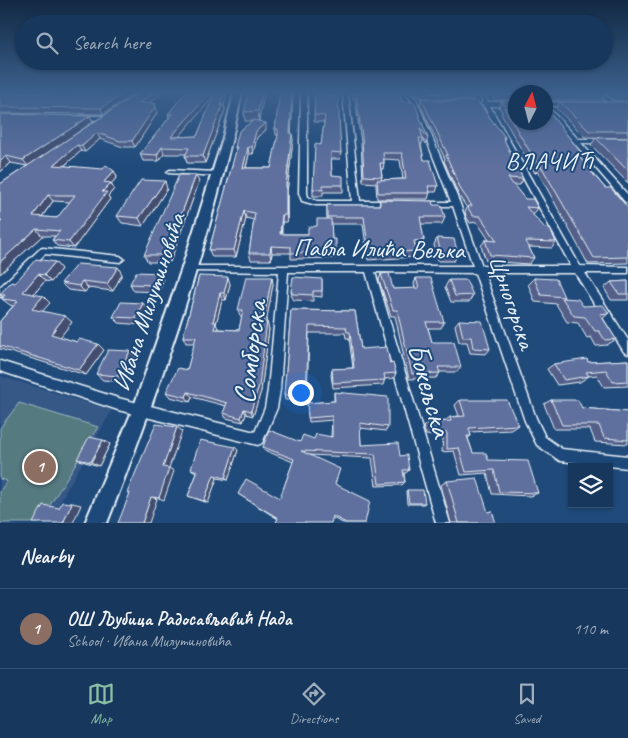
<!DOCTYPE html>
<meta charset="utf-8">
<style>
:root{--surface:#17385c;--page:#244365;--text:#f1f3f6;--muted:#9eacbb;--line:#365272;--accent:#8abfa5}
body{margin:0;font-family:Caveat,sans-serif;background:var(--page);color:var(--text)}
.controls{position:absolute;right:15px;bottom:15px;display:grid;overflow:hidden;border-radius:0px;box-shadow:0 1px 4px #0004}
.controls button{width:45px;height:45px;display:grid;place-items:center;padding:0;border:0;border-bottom:1px solid var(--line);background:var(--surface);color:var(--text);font:25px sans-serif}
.compass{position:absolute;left:508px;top:85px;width:45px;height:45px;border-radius:50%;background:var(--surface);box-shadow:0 1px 4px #0004;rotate:6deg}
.you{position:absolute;left:300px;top:392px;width:18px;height:18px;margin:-12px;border:4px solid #fff;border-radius:50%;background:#1a73e8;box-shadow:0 0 0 8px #1a73e833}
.badge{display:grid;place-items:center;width:32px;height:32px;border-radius:50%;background:var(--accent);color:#fff;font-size:16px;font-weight:700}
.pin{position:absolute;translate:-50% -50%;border:2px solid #fff;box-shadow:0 1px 5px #0006}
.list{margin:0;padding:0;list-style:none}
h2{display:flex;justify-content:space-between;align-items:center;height:65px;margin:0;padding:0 20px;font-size:21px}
h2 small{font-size:16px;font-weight:400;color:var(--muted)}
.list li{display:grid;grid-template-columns:32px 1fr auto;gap:15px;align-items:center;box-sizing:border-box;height:80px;padding:0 20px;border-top:1px solid var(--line)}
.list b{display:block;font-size:19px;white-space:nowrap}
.list p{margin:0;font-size:16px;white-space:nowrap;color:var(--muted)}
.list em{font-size:16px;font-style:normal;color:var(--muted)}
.icon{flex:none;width:28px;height:28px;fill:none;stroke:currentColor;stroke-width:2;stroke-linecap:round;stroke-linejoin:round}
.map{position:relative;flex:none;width:628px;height:523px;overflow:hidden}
.search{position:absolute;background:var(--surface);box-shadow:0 1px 4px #0004;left:15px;right:15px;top:15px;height:55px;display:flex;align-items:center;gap:12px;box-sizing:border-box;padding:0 18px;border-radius:28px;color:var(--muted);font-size:19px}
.sheet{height:145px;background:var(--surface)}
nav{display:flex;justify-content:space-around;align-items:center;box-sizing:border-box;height:70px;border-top:1px solid var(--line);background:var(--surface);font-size:14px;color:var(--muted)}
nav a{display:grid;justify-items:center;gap:2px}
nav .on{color:var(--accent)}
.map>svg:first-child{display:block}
.built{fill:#365887}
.green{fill:#557a80;stroke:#9eb6bc}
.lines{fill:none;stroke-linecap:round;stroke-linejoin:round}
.street-casing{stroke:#e8f1f8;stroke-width:3}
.secondary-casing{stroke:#e8f1f8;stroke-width:4}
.street{fill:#1f4a7a;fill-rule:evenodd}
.secondary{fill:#1f4a7a;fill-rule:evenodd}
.wall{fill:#525f88;stroke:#e8f1f8;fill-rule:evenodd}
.shaded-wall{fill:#424e6f;stroke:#e8f1f8}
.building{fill:#5f6f9e;stroke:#e8f1f8;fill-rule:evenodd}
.labels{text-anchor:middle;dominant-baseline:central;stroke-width:4;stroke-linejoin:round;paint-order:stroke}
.far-quarter-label{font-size:24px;letter-spacing:1px;fill:#e8f1f8;stroke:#1f4a7a}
.street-label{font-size:25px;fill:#e8f1f8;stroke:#1f4a7a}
.near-street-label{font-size:30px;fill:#e8f1f8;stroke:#1f4a7a}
</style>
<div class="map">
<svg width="628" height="523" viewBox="0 0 628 523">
<rect width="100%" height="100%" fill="#1f4a7a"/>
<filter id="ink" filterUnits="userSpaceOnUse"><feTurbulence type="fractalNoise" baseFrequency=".02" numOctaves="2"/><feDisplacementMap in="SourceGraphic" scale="10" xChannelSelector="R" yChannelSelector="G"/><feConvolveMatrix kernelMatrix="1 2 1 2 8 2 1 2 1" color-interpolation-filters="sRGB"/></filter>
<g filter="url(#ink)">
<!-- built -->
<path class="built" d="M0,376L112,410L48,523H0Z"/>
<!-- green -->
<path class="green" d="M19,403L98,427L39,523H0V491L7,481L0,479V428Z"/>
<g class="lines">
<!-- street casing -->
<g class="street-casing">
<g id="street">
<path d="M301,93H307V193L308,197L317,201H352L343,93H348L360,201H392L393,203L392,205H316L302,201L299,193Z"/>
<path d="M405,93H410L416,99L460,204L482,266H571L484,106L480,104L483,102L478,93H482L488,102H516V106H490L580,266L628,267V273H585L628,340V354L624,352L575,273H484L536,418L545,437L562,449L628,456V468L560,461L537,445L525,421L475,273L375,272L450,523H436L366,272H288L280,390L277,408L262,443L258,445L118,410L0,371V361L118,398L255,432L265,408L268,390L279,272L189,271L186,270L185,268L186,266H473L453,206H422L418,204L422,202H451L411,100Z"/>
<path d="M597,93H602L616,104L611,105Z"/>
<path d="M546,102L572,103V105L570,106H547L578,139H628V143H581L628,195V202H625L546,110Z"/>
<path d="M80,116H104L107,118L104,120L78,119L77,118Z"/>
<path d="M170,170L217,172L220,174L217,176L168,173L167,172Z"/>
<path d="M43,248L120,256L124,259L120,262L45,254L3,296L0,297V287L40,249Z"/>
</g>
</g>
<!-- secondary casing -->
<g class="secondary-casing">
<path id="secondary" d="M234,93H242C211,240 162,383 107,523H85L133,409L182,268L222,141Z"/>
</g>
<!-- street -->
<use href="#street" class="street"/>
<!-- secondary -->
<use href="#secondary" class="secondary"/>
</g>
<!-- wall -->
<g class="wall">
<path d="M0,93H136L103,114L0,113Z"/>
<path d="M138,93H162L149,103L157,109V113L135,147H123L100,139L85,152L81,151L64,166L114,171L117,177L111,184L114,189L108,196L110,199L74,248L57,246L52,240L55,236H42L0,274V184L27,166L11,163L0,172V114L93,122L55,147ZM53,201L70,202L57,218L42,217Z"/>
<path d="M215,93H227L224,105L225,110L205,163H187L185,156L186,154H164L159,161H143L140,154L169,118L168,114L212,98L179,137L197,136Z"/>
<path d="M264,93L259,121H258L266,130L257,137L253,154H249L246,168H271L278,135H276L275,129L280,93H293L291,133H292L293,140L287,192V222H282V234H308L327,219V205H379L380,200L433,205L445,217L442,224H421L424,240L421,247L415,248L416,251L414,257L368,260L363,224H331L332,239L336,252V258L291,259V253H272L271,260H251L249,253L254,220L246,218L236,257H212L209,250L236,152L235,147L252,121H245L244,112Z"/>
<path d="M315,93L327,96L341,153L340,159H331L332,175L343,185V192H323V196H313V189L321,145L324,122H314Z"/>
<path d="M353,93H400L402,102L428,138L426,144L423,139L422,144H421L424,160L438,186L436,192H430L428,199H377L376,186V183L363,182L361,143L355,98H353ZM384,159L400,160L403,179L381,180L382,177L381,169H383L384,163Z"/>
<path d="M415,93H478L475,94L473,99L471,100L437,99L416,96Z"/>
<path d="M483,93H516V100H495L492,96L486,95Z"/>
<path d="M546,93H628V101L615,100L606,94L602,100H549L546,95Z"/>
<path d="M421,98L505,137L504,140L523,179L520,185H513L525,199L538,208L534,214H532L556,242L552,248L529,247L534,258L529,264L486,261L481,246L485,240H489L477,222L470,223L466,216L465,212L467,208L459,196L444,161L445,159L420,104Z"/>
<path d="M502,101L582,154L580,157L605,188L628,208V263L588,264L538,172L535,173L501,114L502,112L499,107Z"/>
<path d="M560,102H628V138L585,137L556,108Z"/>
<path d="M596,138H628V183L591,145Z"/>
<path d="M199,182L170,262H148L144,255Z"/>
<path d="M167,189L143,226L122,223L117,216Z"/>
<path d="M437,238L458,254L454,261H438L434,245Z"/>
<path d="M55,262L61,269L51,282L45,281L34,294L50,303L42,311L72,322L60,337L77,342L98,344L104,350L86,375L0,349V321L13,306L10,305L2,299L3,297L0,295V294L15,283Z"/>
<path d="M122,274L113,291L88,288L85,292L68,290L61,283Z"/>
<path d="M381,274L393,289H415L414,284L416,278L444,322L441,328H428L432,342L461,367L457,372H439L440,373L436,378L409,379L395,316H391L379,280Z"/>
<path d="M199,276L230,284L226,300H222L216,324L218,329L239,330L242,316H240L238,310L273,284L266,322L269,329L261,391L253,416L246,414L243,422L226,418L223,413L226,406L192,397L190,402L170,397L166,392L187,370L195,343H186L183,337Z"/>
<path d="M534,278L564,297L563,298L583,306L609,313L603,318L616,339L607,345L596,346L591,337L587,338L578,323L567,322L556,304H557L535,302L528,284Z"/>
<path d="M322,279V297L313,296V301L294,300L292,297L291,291Z"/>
<path d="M163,280L159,292L134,291L130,284Z"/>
<path d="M449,280L473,295L469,302H451L445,287Z"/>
<path d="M628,281V300H611L604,288L611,282Z"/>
<path d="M148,310L141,325L119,323L113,317Z"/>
<path d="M291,310L355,311L361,349L390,364L396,373L394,378L385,379L383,385L333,388L331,375L332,369L353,368L349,338H346L345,333H309L307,400H285L284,395Z"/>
<path d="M459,320L490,349L486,354L470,353L467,342H459L455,325Z"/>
<path d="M135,357L124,382L103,380L96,374Z"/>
<path d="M628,360V386L604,387L597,375L589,376L580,382L557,385L547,369L554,364Z"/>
<path d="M334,392L388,427L386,431L360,428L361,445L400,456L409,470L406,473H404L405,482L402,485L376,486L372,458L309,455L335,484L365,523H343L332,518L278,519L238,494L280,498L293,462L264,450L263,447L300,442L331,437L332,420L309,422L307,403L334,401Z"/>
<path d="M460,400L518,425L511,430L470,432L471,436L468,438L473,453L488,460L538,493L530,496L492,494L487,473L461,475L454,451L442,452L443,437L426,435L423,427L427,423L445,421L450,417L459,416L455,405Z"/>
<path d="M551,400L582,408L628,412V444L595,442L590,429H554L544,404Z"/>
<path d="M103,440L110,444L99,466L85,462L77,459Z"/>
<path d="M238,450L228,480L217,478L208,503L188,496L197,473L191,469Z"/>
<path d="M447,481L488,512L496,523H451L441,485Z"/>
<path d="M407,490L425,503L423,504H407L406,491Z"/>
</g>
<!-- shaded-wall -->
<g class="shaded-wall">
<path d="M125,93H136L103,114L101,108Z"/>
<path d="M153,93H162L141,109L139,103Z"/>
<path d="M210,93L212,98L173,144L171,137Z"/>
<path d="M224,93H227L224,105L225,110L205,163L203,156Z"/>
<path d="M262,93H264L259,121L258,111Z"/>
<path d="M292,93H293L291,140L290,133Z"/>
<path d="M472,93H478L475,94L473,99L471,100L473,94Z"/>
<path d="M155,103L157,113L135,147L132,141Z"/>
<path d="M90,116L93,122L28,166L23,160Z"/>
<path d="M266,123V130L257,137L253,154L252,147L256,131Z"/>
<path d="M97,133L100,139L85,152L82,146Z"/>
<path d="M292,133L293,140L287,192V222L286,185Z"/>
<path d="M77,145L81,151L58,171L54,165Z"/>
<path d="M162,147L164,154L159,161L157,155Z"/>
<path d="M248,147L249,154L244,175L243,168Z"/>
<path d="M6,156L11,163L0,172V162Z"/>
<path d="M541,166L538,172L535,173L539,167Z"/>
<path d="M114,171L117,177L111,184L114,189L108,196L110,199L74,248L69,242L102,192L104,182Z"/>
<path d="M196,175L199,182L170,262L166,255Z"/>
<path d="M165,181L167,189L143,226L139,218Z"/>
<path d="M48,195L53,201L38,222L33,216Z"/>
<path d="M244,211L246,218L236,257L234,250Z"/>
<path d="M282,215V222L281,241L280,234Z"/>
<path d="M36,229L42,236L0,274V262Z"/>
<path d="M271,246L272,253L271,260L270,253Z"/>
<path d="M55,262L61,269L51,282L44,275Z"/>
<path d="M118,267L122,274L113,291L107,284Z"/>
<path d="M160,273L163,280L159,292L154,285Z"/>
<path d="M38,274L45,281L30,298L23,292Z"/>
<path d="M228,277L230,284L226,300L224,293Z"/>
<path d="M272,277L273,284L265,328L263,322Z"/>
<path d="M82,281L88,288L85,292L79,286Z"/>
<path d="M220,293L222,300L216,324L218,328L217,335L214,329L213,322Z"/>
<path d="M43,296L50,303L39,315L32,309Z"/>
<path d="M143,303L148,310L141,325L136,318Z"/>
<path d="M65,316L72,322L58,340L51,334Z"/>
<path d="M267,322L269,329L261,391L253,416L251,411Z"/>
<path d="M98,344L104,350L86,375L79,370Z"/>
<path d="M130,351L135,357L124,382L118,376Z"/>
<path d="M188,392L192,397L190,402L186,397Z"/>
<path d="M244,409L246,414L243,422L241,418Z"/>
<path d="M177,427L182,431L169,468L174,471L164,500L159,498L163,467Z"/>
<path d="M103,440L110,444L99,466L91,462Z"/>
<path d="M235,447L238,450L228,480L225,478Z"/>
<path d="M214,475L217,478L208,503L204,501Z"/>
<path d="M151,497L157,499L149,523H142Z"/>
<path d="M72,503L81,505L73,523H63Z"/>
</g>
<!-- building -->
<g class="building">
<path d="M0,93H125L101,108L0,107Z"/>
<path d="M138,93H153L139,103H155L153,107H155L132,141H120L97,133L82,146L77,145L54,165L103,169L106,165L114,171L104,182L111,183L102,192H107L69,242L52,240L60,231L36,229L0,262V222L2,220H0V184ZM48,195H75L57,218L33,216Z"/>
<path d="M185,93H210L171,137L197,136L215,93H224L220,106L223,104L203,156H185L189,148L162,147L157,155L140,154L172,114H168Z"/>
<path d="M248,93H262L258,111L244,112Z"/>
<path d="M280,93H292L290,133H292L286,185V215H282L280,234H308V227L317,226V219H331L332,239H336V252L291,253V247L271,246L270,253H249L255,213L244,211L234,250H209L237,147H235L239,131L254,120L266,123L256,131L252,147H248L243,168H271L278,135V129H275Z"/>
<path d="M315,93H327V96H338L341,153L331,152L332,175L343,176V185H323V190L313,189L315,144L321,145L325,116L314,115Z"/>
<path d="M356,93H400L402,102H414L428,138L420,128L423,138H419L424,160H430L438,186H428L430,193H378L377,180L406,179L402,153H383L384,163H380L382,177L364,176L362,137Z"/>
<path d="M433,93H475L473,94Z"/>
<path d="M496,93H516V94H497Z"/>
<path d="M551,93H605L606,94H552Z"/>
<path d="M617,93H628V94H619Z"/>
<path d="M421,98L439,101H477L505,137H503L523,179L508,178L525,199H533L538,208L526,207L545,228L550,229L556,242L526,241L534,258L490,255L485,240L497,241L480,216H473L469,210L468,206H472L461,190L446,155H448Z"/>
<path d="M502,101H516V122H546V108L582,154L578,155L594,175L605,188H611L628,208V257L594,258L541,166L539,167L504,108H506Z"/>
<path d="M560,102H628V131H589Z"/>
<path d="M0,114L90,116L23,160L6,156L0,162Z"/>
<path d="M596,138H628V171Z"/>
<path d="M179,175H196L166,255H144Z"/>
<path d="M141,180L165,181L139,218L117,216Z"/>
<path d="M380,200L432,201L433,205H441L445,217H420L424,240L414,241L416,251L369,254L364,217H327V205H380Z"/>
<path d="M437,238L454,239L458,254L441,253Z"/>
<path d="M36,259L55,262L44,275L38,274L23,292L43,296L32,309L65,316L51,334L77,342L79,339L98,344L79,370L0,346V321L18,301L2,299L5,295H0V294L11,282L15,283Z"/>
<path d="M77,264L118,267L107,284L82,281L79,286L61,283Z"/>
<path d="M136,272L160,273L154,285L130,284Z"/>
<path d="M389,273L393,289L419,288L416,278H431L444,322H426L432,342H454L461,367H438L440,373L412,374L397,310H393L381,274Z"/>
<path d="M199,276L228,277L224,293H220L213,322H216L214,329L239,330L243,310H238L246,277H272L263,322H267L259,386L251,411L244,409L241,418L223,413L227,403L188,392L186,397L166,392L178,368L187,370L196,337H183Z"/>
<path d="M293,277L322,279V291H313V295L293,294L291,291Z"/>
<path d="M534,278L556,279L564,297L541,295Z"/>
<path d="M449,280H466L473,295L455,296Z"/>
<path d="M628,281V294H619L611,282Z"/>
<path d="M562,298L578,299L583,306L603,305L609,313L600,314L616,339L605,340L599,331H595L585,317L574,316Z"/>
<path d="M121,302L143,303L136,318L113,317Z"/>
<path d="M291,310L355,311L361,349L387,347L390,364L393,363L396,373L384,374L385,380L333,383L332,369L354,368L350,332H347L346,327L309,326L306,395H284Z"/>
<path d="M459,320L482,321L490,349L473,348L471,337H463Z"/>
<path d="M108,350L130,351L118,376L96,374Z"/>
<path d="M587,359L588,362L628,360V381L613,382L606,370L586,372L589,376L564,380L554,364Z"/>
<path d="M334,392L388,397V427L360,423L361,445L398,443L400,456L407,455L409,470H403L405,482L379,484L375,454L301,451L340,469L335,484L370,501L365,523H346L333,516L331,523H276L278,518L238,494L246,479L280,498L294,459L263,447L269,430L300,442L303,435L314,439L316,434L332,437V416L308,418L307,403L335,401Z"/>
<path d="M460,400H507L518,425L469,428L471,436H467L473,453H486L488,460L528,461L538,493L499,492L494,470L466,472L459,448L447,449V433L430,431L427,423L451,421L450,417L465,416Z"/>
<path d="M551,400H578L582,408L628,412V440L604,438L599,425H562Z"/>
<path d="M156,424L177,427L163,467L169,468L159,498L151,497L142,523H118L130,493H127Z"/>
<path d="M89,437L103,440L91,462L77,459Z"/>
<path d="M200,440L235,447L225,478L214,475L204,501L188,496L198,471L191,469Z"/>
<path d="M477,478L488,512L492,511L496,523H459L447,481Z"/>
<path d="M407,490H423L425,503H409Z"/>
<path d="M62,502L72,503L63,523H33L43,505L59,508Z"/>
</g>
</g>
<!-- sky -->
<linearGradient id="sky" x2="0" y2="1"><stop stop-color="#112943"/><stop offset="0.56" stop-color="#3c608d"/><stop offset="1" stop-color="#3c608d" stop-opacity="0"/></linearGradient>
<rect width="628" height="166" fill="url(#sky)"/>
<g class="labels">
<!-- far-quarter labels -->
<g class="far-quarter-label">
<text x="550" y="161">ВЛАЧИЋ</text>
</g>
<!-- street labels -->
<g class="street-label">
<text transform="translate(379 249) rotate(1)">Павла Илића Вељка</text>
<text transform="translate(149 302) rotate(-72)">Ивана Милутиновића</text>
<text transform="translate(512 302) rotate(71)">Црногорска</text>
</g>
<!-- near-street labels -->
<g class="near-street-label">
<text transform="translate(250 352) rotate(-83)">Сомборска</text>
<text transform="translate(430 390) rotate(74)">Бокељска</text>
</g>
</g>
</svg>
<div class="controls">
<button><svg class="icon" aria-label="layers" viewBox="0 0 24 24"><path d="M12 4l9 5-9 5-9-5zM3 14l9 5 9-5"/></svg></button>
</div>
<svg class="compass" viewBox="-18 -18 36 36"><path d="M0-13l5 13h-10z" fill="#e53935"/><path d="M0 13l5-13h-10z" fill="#9eacbb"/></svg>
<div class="you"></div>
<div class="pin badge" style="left:40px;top:467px;background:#8d6e63">1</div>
<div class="search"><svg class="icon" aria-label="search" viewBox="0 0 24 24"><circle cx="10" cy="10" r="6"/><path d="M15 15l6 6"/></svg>Search here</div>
</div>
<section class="sheet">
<h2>Nearby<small></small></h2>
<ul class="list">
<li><span class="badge" style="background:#8d6e63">1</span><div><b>ОШ Љубица Радосављавић Нада</b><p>School · Ивана Милутиновића</p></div><em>110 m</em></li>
</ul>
</section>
<nav>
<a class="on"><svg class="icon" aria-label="map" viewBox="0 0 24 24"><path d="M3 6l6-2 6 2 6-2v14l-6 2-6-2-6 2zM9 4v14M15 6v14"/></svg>Map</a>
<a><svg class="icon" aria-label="directions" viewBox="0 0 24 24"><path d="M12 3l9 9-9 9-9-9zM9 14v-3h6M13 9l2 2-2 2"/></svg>Directions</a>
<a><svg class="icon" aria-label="saved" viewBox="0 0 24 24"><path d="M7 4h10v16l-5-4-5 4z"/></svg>Saved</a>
</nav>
